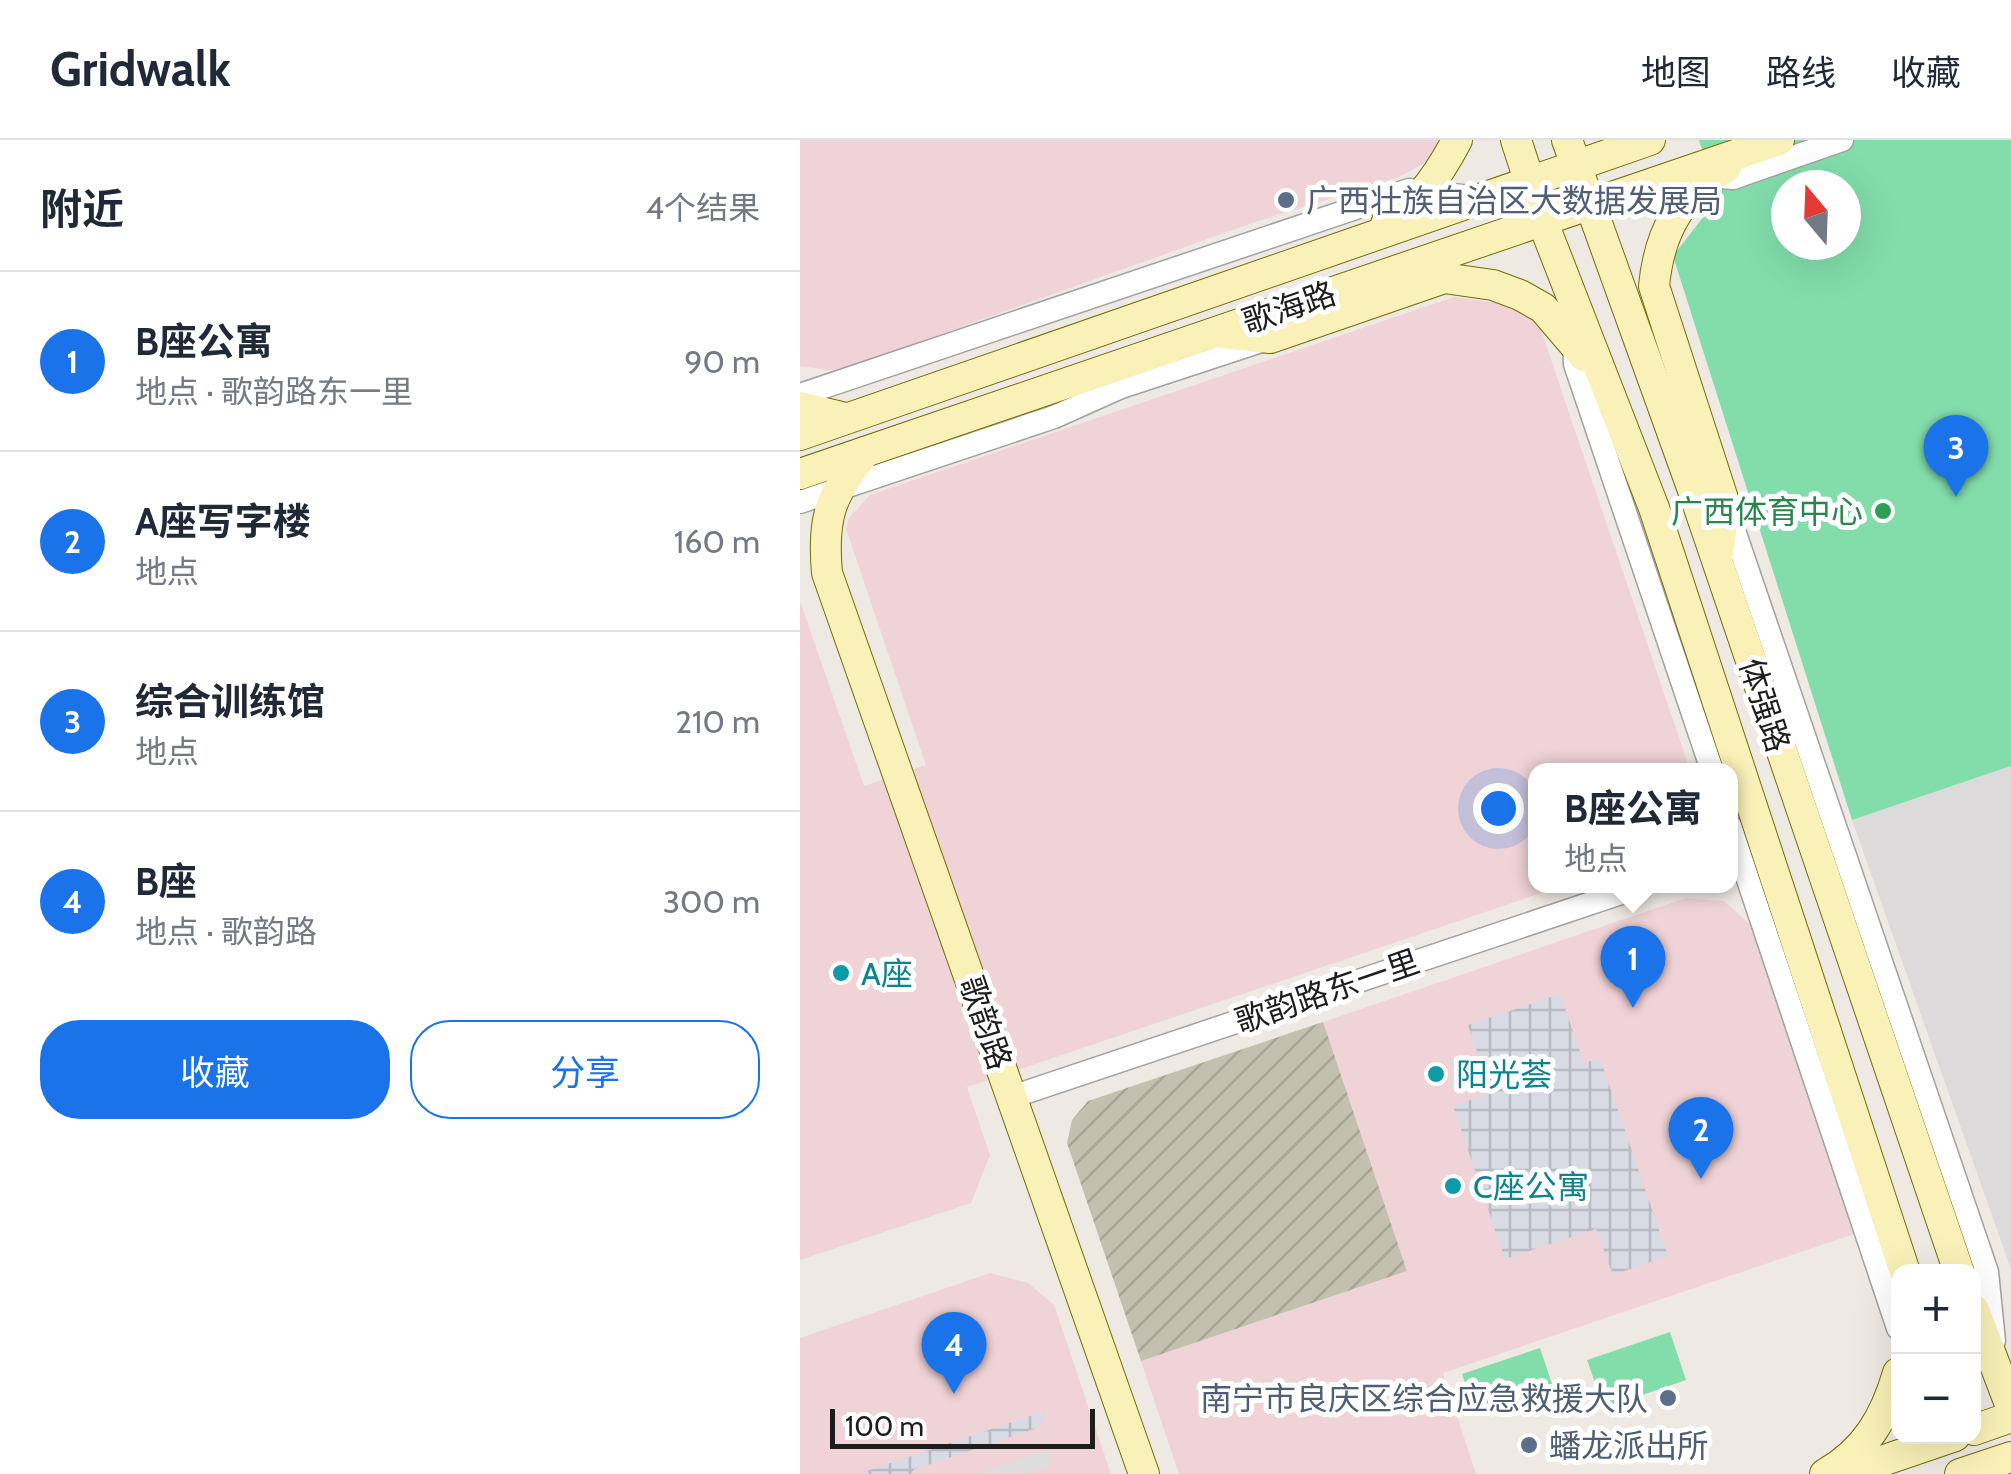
<!DOCTYPE html>
<html lang="zh">
<meta charset="utf-8">
<style>
:root{--surface:#fff;--page:#f2f2f3;--text:#1f2937;--muted:#747a83;--line:#e0e1e3;--accent:#1a73e8}
body{margin:0;font-family:Cabin,"Noto Sans SC",sans-serif;background:var(--page);color:var(--text)}
.controls{position:absolute;right:30px;bottom:30px;display:grid;overflow:hidden;border-radius:20px;box-shadow:0 10px 40px #0002}
.controls button{width:90px;height:90px;display:grid;place-items:center;padding:0;border:0;border-bottom:2px solid var(--line);background:var(--surface);color:var(--text);font:50px sans-serif}
.compass{position:absolute;left:971px;top:30px;width:90px;height:90px;border-radius:50%;background:var(--surface);box-shadow:0 10px 40px #0002;rotate:341deg}
.scale{position:absolute;left:30px;bottom:25px;width:265px;box-sizing:border-box;padding-left:10px;border:5px solid #1d1d1d;border-top:0;font-size:28px;line-height:35px;white-space:nowrap;color:#1d1d1d;-webkit-text-stroke:8px #fff;paint-order:stroke}
.you{position:absolute;left:698px;top:668px;width:35px;height:35px;margin:-25px;border:8px solid #fff;border-radius:50%;background:#1a73e8;box-shadow:0 0 0 15px #1a73e833}
.badge{display:grid;place-items:center;width:65px;height:65px;border-radius:50%;background:var(--accent);color:#fff;font-size:32px;font-weight:700}
.pin{position:absolute;translate:-50% -82px;filter:drop-shadow(0 2px 5px #0008)}
.pin::after{content:'';position:absolute;top:52px;width:35px;height:30px;background:inherit;clip-path:polygon(0 0,100% 0,50% 100%)}
.popup{position:absolute;left:728px;top:623px;width:210px;height:130px;box-sizing:border-box;display:grid;place-content:center;border-radius:20px;background:var(--surface);filter:drop-shadow(0 2px 8px #0005);font-size:32px;white-space:nowrap;color:var(--muted)}
.popup b{font-size:38px;color:var(--text)}
.popup::after{content:'';position:absolute;left:50%;top:100%;margin-left:-20px;border:20px solid transparent;border-top-color:var(--surface)}
.list{margin:0;padding:0;list-style:none}
h2{display:flex;justify-content:space-between;align-items:center;height:130px;margin:0;padding:0 40px;font-size:42px}
h2 small{font-size:32px;font-weight:400;color:var(--muted)}
.list li{display:grid;grid-template-columns:65px 1fr auto;gap:30px;align-items:center;box-sizing:border-box;height:180px;padding:0 40px;border-top:2px solid var(--line)}
.list b{display:block;font-size:38px;white-space:nowrap}
.list p{margin:0;font-size:32px;white-space:nowrap;color:var(--muted)}
.list em{font-size:32px;font-style:normal;color:var(--muted)}
.actions{display:flex;gap:20px;padding:30px 40px}
.actions a{flex:1;padding:22px 0;border:2px solid var(--accent);border-radius:40px;text-align:center;font-size:35px;color:var(--accent)}
.actions .main{background:var(--accent);color:#fff}
.map{position:relative;flex:none;width:1211px;height:1334px;overflow:hidden}
header{display:flex;align-items:center;gap:60px;box-sizing:border-box;height:140px;padding:0 50px;background:var(--surface);border-bottom:2px solid var(--line)}
header strong{font-size:48px}
nav{display:flex;gap:55px;margin-inline-start:auto;font-size:35px}
main{display:flex}
aside{flex:1;background:var(--surface)}
.map>svg:first-child{display:block}
.residential{fill:#dcdadb}
.commercial{fill:#efd3d6}
.construction{fill:url(#construction-furrows)}
.pitch{fill:#82ddab;fill-rule:evenodd}
.parking{fill:#ddd}
.plaza{fill:url(#plaza-grid)}
.lines{fill:none;stroke-linecap:round;stroke-linejoin:round}
.street-casing{stroke:#a1a1a1;stroke-width:25}
.secondary-casing{stroke:#736d06;stroke-width:32}
.street{stroke:#fff;stroke-width:22}
.secondary{stroke:#f9f1b7;stroke-width:30}
.service-dot{fill:#5c6f8a;stroke:#fff;stroke-width:4}
.leisure-dot{fill:#2e9e5b;stroke:#fff;stroke-width:4}
.culture-dot{fill:#0f9aa8;stroke:#fff;stroke-width:4}
.labels{text-anchor:middle;dominant-baseline:central;stroke-width:10;stroke-linejoin:round;paint-order:stroke}
.service-label{font-size:32px;fill:#4e5e75;stroke:#fff;text-anchor:start}
.street-label{font-size:32px;fill:#1d1d1d;stroke:#fff}
.leisure-label{font-size:32px;fill:#27864d;stroke:#fff;text-anchor:end}
.culture-label{font-size:32px;fill:#0d838f;stroke:#fff;text-anchor:start}
</style>
<header>
<strong>Gridwalk</strong>
<nav><a>地图</a><a>路线</a><a>收藏</a></nav>
</header>
<main>
<aside>
<h2>附近<small>4个结果</small></h2>
<ul class="list">
<li><span class="badge">1</span><div><b>B座公寓</b><p>地点 · 歌韵路东一里</p></div><em>90 m</em></li>
<li><span class="badge">2</span><div><b>A座写字楼</b><p>地点</p></div><em>160 m</em></li>
<li><span class="badge">3</span><div><b>综合训练馆</b><p>地点</p></div><em>210 m</em></li>
<li><span class="badge">4</span><div><b>B座</b><p>地点 · 歌韵路</p></div><em>300 m</em></li>
</ul>
<div class="actions"><a class="main">收藏</a><a>分享</a></div>
</aside>
<div class="map">
<svg width="1211" height="1334" viewBox="0 0 1211 1334">
<defs>
<pattern id="construction-furrows" width="10" height="10" patternUnits="userSpaceOnUse" patternTransform="scale(2.5)"><rect width="10" height="10" fill="#c3c0af"/><path d="M-1 1l2-2M0 10L10 0M9 11l2-2" fill="none" stroke="#a7a596"/></pattern>
<pattern id="plaza-grid" width="8" height="8" patternUnits="userSpaceOnUse" patternTransform="scale(2.5)"><rect width="8" height="8" fill="#d8dae4"/><path d="M0 4h8M4 0v8" fill="none" stroke="#b9bbc3"/></pattern>
</defs>
<rect width="100%" height="100%" fill="#efe9e3"/>
<!-- residential -->
<path class="residential" d="M1211,626V1129L1052,680Z"/>
<!-- commercial -->
<g class="commercial">
<path d="M0,0H644L634,18L597,38L455,82L37,231L0,226Z"/>
<path d="M654,157L716,166L740,187L890,630H736V746H762L167,947L190,1015L171,1063L0,1120V461L64,646L126,625L46,389L49,378L70,355Z"/>
<path d="M886,758L924,761L954,788L1057,1093L643,1233L676,1334H379L341,1221L607,1131L523,882Z"/>
<path d="M190,1133L228,1143L254,1165L311,1334H0V1198Z"/>
</g>
<!-- construction -->
<path class="construction" d="M523,882L607,1131L341,1221L267,1003L272,980L288,961Z"/>
<!-- pitch -->
<g class="pitch">
<path d="M899,0H1211V626L1052,680L873,116L918,58ZM986,45H1046V105H986Z"/>
<path d="M870,1192L886,1240L804,1268L787,1220Z"/>
<path d="M740,1208L753,1247L676,1274L662,1234Z"/>
</g>
<!-- parking -->
<path class="parking" d="M247,1310L252,1326L228,1334H176Z"/>
<!-- plaza -->
<g class="plaza">
<path d="M760,854L784,923L800,918L868,1116L813,1135L796,1089L705,1119L653,966L691,953L668,885Z"/>
<path d="M245,1271L243,1281L237,1288L113,1330V1334H58Z"/>
</g>
<g class="lines">
<!-- street casing -->
<g class="street-casing">
<g id="street">
<path d="M910,36L933,38L1042,0"/>
<path d="M774,201L775,224L912,630"/>
<path d="M0,255L609,50L678,58"/>
<path d="M0,362L254,277L321,247L464,200"/>
<path d="M926,367L1187,1132L1194,1201"/>
<path d="M930,686L1098,1188"/>
<path d="M212,957L842,746"/>
</g>
</g>
<!-- secondary casing -->
<g class="secondary-casing">
<g id="secondary">
<path d="M716,0L742,80L854,368L1105,1132"/>
<path d="M767,0L894,353L1159,1132"/>
<path d="M586,84C618,66 640,33 657,0"/>
<path d="M423,193L470,198L644,138L693,145L720,155L743,168L784,216"/>
<path d="M0,267L46,278"/>
<path d="M0,295L850,0"/>
<path d="M65,312C30,355 22,378 27,433L344,1334"/>
<path d="M0,334L979,0"/>
<path d="M918,413L925,365L854,146C859,94 879,55 926,27"/>
<path d="M1174,1170L1211,1267"/>
<path d="M1174,1290L1211,1277"/>
<path d="M1025,1334C1066,1311 1085,1277 1098,1233"/>
<path d="M1044,1334L1155,1296"/>
<path d="M1160,1334L1211,1317"/>
</g>
</g>
<!-- street -->
<use href="#street" class="street"/>
<!-- secondary -->
<use href="#secondary" class="secondary"/>
</g>
<!-- markers -->
<g class="service-dot">
<circle cx="486" cy="60" r="10"/>
<circle cx="868" cy="1258" r="10"/>
<circle cx="729" cy="1305" r="10"/>
</g>
<circle class="leisure-dot" cx="1083" cy="371" r="10"/>
<g class="culture-dot">
<circle cx="41" cy="833" r="10"/>
<circle cx="636" cy="934" r="10"/>
<circle cx="653" cy="1046" r="10"/>
</g>
<g class="labels">
<!-- service labels -->
<g class="service-label">
<text x="506" y="60">广西壮族自治区大数据发展局</text>
<text x="848" y="1258" text-anchor="end">南宁市良庆区综合应急救援大队</text>
<text x="749" y="1305">蟠龙派出所</text>
</g>
<!-- street labels -->
<g class="street-label">
<text transform="translate(489 167) rotate(-19)">歌海路</text>
<text transform="translate(965 565) rotate(72)">体强路</text>
<text transform="translate(527 851) rotate(-19)">歌韵路东一里</text>
<text transform="translate(186 883) rotate(71)">歌韵路</text>
</g>
<!-- leisure labels -->
<g class="leisure-label">
<text x="1063" y="371">广西体育中心</text>
</g>
<!-- culture labels -->
<g class="culture-label">
<text x="61" y="833">A座</text>
<text x="656" y="934">阳光荟</text>
<text x="673" y="1046">C座公寓</text>
</g>
</g>
</svg>
<div class="controls">
<button>+</button>
<button>−</button>
</div>
<svg class="compass" viewBox="-18 -18 36 36"><path d="M0-13l5 13h-10z" fill="#e53935"/><path d="M0 13l5-13h-10z" fill="#747a83"/></svg>
<div class="scale">100 m</div>
<div class="you"></div>
<div class="pin badge" style="left:833px;top:868px">1</div>
<div class="popup"><b>B座公寓</b>地点</div>
<div class="pin badge" style="left:901px;top:1039px">2</div>
<div class="pin badge" style="left:1156px;top:357px">3</div>
<div class="pin badge" style="left:154px;top:1254px">4</div>
</div>
</main>
